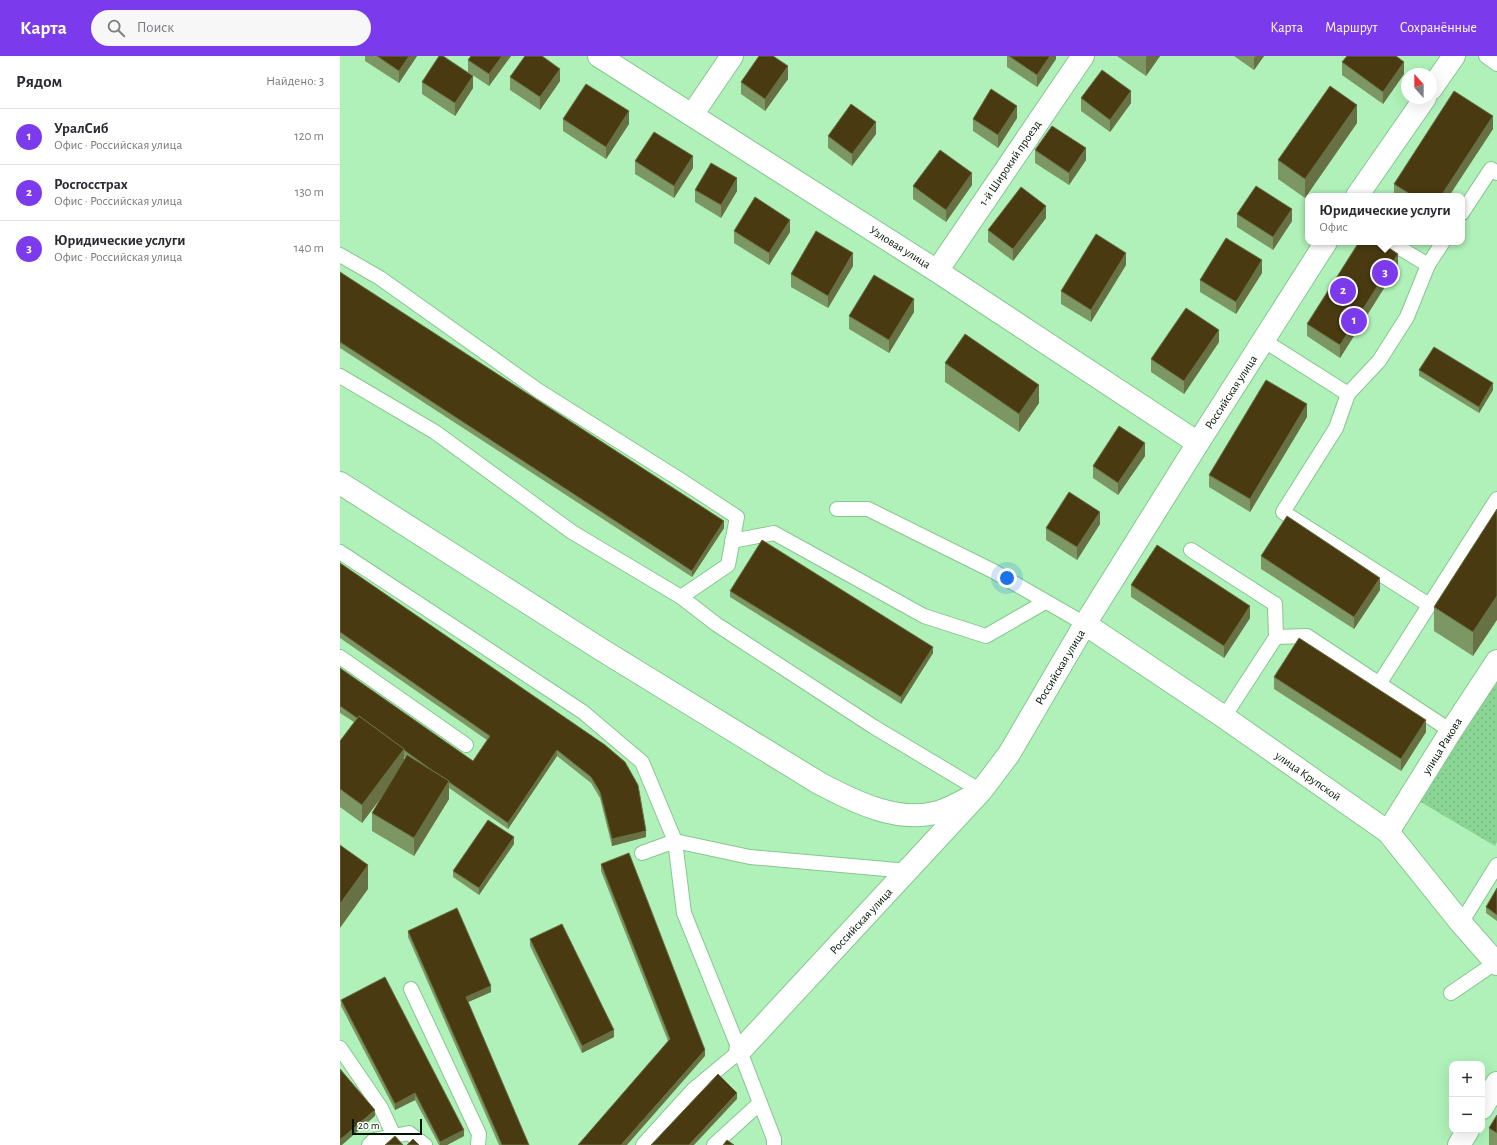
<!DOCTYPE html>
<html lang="ru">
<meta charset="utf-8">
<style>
:root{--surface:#fff;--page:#f7f7f7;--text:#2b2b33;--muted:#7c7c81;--line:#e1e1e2;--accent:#7c3aed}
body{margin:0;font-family:"Alegreya Sans",sans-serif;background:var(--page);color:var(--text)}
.controls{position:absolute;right:12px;bottom:12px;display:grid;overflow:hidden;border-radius:8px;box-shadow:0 4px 16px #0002}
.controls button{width:36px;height:36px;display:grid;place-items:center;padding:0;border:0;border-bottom:1px solid var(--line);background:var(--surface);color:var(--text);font:20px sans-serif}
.compass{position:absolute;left:1061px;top:12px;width:36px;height:36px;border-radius:50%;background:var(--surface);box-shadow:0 4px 16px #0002;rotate:339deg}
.scale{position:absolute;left:12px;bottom:10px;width:70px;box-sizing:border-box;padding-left:4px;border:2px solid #001403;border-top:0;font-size:11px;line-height:14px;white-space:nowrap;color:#001403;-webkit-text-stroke:3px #fff;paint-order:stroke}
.you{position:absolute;left:667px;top:522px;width:14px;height:14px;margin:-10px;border:3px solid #fff;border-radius:50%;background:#1a73e8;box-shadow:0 0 0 6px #1a73e833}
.badge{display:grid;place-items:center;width:26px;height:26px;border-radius:50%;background:var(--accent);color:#fff;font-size:13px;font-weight:700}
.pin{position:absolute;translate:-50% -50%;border:2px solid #fff;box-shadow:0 1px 4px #0006}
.popup{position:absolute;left:965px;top:137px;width:160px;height:52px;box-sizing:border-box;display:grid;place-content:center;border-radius:8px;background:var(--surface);filter:drop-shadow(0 1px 3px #0005);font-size:13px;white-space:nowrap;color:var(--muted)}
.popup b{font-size:15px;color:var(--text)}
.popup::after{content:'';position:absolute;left:50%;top:100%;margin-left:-8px;border:8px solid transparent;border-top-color:var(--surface)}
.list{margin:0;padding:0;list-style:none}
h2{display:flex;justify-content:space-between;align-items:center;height:52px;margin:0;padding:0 16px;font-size:17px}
h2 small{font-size:13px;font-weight:400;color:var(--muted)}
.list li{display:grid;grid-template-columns:26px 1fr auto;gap:12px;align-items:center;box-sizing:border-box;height:56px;padding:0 16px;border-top:1px solid var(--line)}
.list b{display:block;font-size:15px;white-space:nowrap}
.list p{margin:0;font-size:13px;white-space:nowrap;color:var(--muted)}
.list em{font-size:13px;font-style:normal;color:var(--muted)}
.icon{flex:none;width:22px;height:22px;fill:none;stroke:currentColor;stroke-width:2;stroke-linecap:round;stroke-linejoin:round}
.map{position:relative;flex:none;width:1157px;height:1089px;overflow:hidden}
header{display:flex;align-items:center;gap:24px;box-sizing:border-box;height:56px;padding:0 20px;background:var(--accent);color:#fff}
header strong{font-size:19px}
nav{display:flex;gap:22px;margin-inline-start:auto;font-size:14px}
.search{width:280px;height:36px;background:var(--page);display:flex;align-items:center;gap:10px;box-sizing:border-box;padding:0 14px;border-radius:22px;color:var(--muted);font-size:15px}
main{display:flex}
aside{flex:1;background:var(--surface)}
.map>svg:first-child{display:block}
.grass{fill:url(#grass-dots)}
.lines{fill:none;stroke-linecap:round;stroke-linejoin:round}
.lane-casing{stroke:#87c790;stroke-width:16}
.street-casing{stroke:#87c790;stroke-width:24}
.lane{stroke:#fff;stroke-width:14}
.street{stroke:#fff;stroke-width:22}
.wall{fill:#7c9664;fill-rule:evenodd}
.shaded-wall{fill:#687143}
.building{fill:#493a11;stroke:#687143}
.labels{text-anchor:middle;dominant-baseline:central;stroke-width:4;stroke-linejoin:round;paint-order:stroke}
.street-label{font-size:12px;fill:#001403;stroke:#fff}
</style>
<header>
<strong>Карта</strong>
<div class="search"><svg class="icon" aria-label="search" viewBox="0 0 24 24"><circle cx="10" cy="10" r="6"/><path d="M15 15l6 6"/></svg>Поиск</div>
<nav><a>Карта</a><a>Маршрут</a><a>Сохранённые</a></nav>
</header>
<main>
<aside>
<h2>Рядом<small>Найдено: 3</small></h2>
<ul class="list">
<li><span class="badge">1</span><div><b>УралСиб</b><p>Офис · Российская улица</p></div><em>120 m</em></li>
<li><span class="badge">2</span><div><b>Росгосстрах</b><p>Офис · Российская улица</p></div><em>130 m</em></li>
<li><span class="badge">3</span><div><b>Юридические услуги</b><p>Офис · Российская улица</p></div><em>140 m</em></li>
</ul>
</aside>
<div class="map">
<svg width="1157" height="1089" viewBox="0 0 1157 1089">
<defs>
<pattern id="grass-dots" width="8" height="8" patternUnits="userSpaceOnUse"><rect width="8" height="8" fill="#8ad595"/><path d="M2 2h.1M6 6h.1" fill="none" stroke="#75b67f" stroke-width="1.8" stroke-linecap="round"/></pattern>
</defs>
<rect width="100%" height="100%" fill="#aff1b8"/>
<!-- grass -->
<path class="grass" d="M1157,625V786L1155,790L1079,745Z"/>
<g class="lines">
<!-- lane casing -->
<g class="lane-casing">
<g id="lane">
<path d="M1146,0L1157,8"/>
<path d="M1122,157L1151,113L1157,117"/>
<path d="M0,199L40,222L199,335L342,425L397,461L388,509L341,541L232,476L95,376L0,320"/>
<path d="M1088,209L1103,186"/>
<path d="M923,284L1008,338L1039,305L1067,261L1088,209L1050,186"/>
<path d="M1008,338L996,372L943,456L1089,549"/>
<path d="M497,453H528L653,515L745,568"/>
<path d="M392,485L434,477L584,560L646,580L705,546"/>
<path d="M851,494L935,548L936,581L884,661"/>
<path d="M0,496L243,656L302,706L335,785L344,857L403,1003L434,1083V1089"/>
<path d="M341,541L376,568L534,671L641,735"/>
<path d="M936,581L967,580L1111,675"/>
<path d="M0,601L126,689"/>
<path d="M1039,628L1157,443"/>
<path d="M302,797L335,785L410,801L568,815"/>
<path d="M1121,867L1157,809"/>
<path d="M71,933L139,1078L138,1089"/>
<path d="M1111,937L1155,907"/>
<path d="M0,992L41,1052L54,1080"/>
<path d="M29,1089L34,1084L69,1077L85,1089"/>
<path d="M303,1089L353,1034L400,995"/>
<path d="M374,1089L420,1047"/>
</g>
</g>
<!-- street casing -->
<g class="street-casing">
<g id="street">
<path d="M259,0L597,215L858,387"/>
<path d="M1091,33L1114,0"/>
<path d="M352,59L392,0"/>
<path d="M1017,140L1085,42"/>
<path d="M597,215L743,0"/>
<path d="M0,427L262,594L479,727C513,745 558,768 598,756C609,753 619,747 629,742"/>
<path d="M745,568L884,661L1048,776L1121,867L1157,908"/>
<path d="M1048,776L1111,675L1157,605"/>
<path d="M400,995L641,735L669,698L745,568L858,387L986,186"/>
<path d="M1142,1052L1157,1027"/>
<path d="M1119,1089L1128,1074"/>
</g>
</g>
<!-- lane -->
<use href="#lane" class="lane"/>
<!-- street -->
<use href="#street" class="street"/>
</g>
<!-- wall -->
<g class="wall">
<path d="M25,0H77L59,27L25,5Z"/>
<path d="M131,0H171L149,30L128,16V4Z"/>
<path d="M667,0H716V3L697,31L667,11Z"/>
<path d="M777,0H820L806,20Z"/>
<path d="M894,0H924L914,14Z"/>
<path d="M1002,6L1064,18L1043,48L1002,19Z"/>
<path d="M170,21L220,25L200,54L170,34Z"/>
<path d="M448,23L425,55L401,38V26Z"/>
<path d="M82,26L133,32L115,60L82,38Z"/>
<path d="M741,42L791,47L770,76L741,55Z"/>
<path d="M677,62L658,92L633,75V63Z"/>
<path d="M223,63L289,68L266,103L223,75Z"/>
<path d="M1017,67L965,142L938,123V104Z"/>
<path d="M1153,73L1109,140H1054V128Z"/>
<path d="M536,78L512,110L488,92V80Z"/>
<path d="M695,94L746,104L729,129L695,107Z"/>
<path d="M295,105L353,112L334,142L295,118Z"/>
<path d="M632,129L606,166L573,143V130Z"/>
<path d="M355,134L397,135L381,162L355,146Z"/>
<path d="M897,158L952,165L933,194L897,171Z"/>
<path d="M706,162L673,205L648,186V174Z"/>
<path d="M394,175L450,176L429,209L394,187Z"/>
<path d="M786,209L751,266L721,248V235Z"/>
<path d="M513,210L488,252L451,231V218Z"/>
<path d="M1058,210L1000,302L967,280V268Z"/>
<path d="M0,216L384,472L352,521L0,292Z"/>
<path d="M922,217L896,258L860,236V224Z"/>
<path d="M574,256L549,297L509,273V260Z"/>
<path d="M879,286L844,338L811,316V303Z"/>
<path d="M605,307L699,347L679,376L605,326Z"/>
<path d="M1079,314L1153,334L1139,357L1079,320Z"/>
<path d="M967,361L910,456L869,431V419Z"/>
<path d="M805,400L778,439L753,422V410Z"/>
<path d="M1157,453L1133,600L1094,575V551Z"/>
<path d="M760,468L737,504L706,484V472Z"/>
<path d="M921,500L1040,534L1014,573L921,513Z"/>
<path d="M0,507L265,689L306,781L272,790L260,742L251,727L217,700L168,773L109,732V743L74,800L32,775V757L46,735L22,767L0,751V685L14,666L0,657V612L133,705L147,684L0,582ZM64,701L66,702L64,706Z"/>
<path d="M791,529L910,562L884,602L791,541Z"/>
<path d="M390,535L593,597L561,648L390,541Z"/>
<path d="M934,621L1086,676L1061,715L934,633Z"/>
<path d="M174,788L139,839L113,821V815Z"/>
<path d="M261,808L365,1000L328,985L261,815Z"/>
<path d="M1157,832V865L1146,857V851Z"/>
<path d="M68,875L151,936L128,946L189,1089H159L68,881Z"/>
<path d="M190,883L274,981L242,997L190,890Z"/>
<path d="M1,944L124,1080L107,1089H99L75,1044L55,1054L1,950Z"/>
<path d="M1157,1059V1089H1149V1072Z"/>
</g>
<!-- shaded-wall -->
<g class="shaded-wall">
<path d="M69,0H77L59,27V15Z"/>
<path d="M162,0H171L149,30V18Z"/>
<path d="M710,0H716V3L697,31V19Z"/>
<path d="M807,0H820L806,20V2Z"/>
<path d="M916,0H924L914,14V2Z"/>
<path d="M1064,6V18L1043,48V36Z"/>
<path d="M448,10V23L425,55V43Z"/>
<path d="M220,13V25L200,54V41Z"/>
<path d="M133,20V32L115,60V47Z"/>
<path d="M791,35V47L770,76V64Z"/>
<path d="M1017,49V67L965,142V123Z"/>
<path d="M677,50V62L658,92V79Z"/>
<path d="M289,55V68L266,103V91Z"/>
<path d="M1153,60V73L1109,140H1101Z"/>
<path d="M536,66V78L512,110V98Z"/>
<path d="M746,92V104L729,129V117Z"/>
<path d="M353,100V112L334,142V130Z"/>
<path d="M632,117V129L606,166V154Z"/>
<path d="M397,122V135L381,162V149Z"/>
<path d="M706,150V162L673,205V193Z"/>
<path d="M952,153V165L933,194V181Z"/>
<path d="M450,164V176L429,209V197Z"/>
<path d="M513,197V210L488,252V240Z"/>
<path d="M786,197V209L751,266V254Z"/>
<path d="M1058,198V210L1000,302V289Z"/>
<path d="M922,204V217L896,258V246Z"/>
<path d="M574,243V256L549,297V284Z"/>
<path d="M879,274V286L844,338V325Z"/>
<path d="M1153,327V334L1139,357V351Z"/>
<path d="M699,329V347L679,376V358Z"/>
<path d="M967,348V361L910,456V443Z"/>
<path d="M805,387V400L778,439V427Z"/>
<path d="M760,456V468L737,504V491Z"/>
<path d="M384,465V472L352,521V515Z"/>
<path d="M1040,522V534L1014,573V561Z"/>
<path d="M1157,540V564L1133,600V576Z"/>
<path d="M910,550V562L884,602V590Z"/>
<path d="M593,591V597L561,648V641Z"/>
<path d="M1086,664V676L1061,715V703Z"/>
<path d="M64,693V711L22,767V749Z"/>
<path d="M217,694V700L168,773V767Z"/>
<path d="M109,725V743L74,800V782Z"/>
<path d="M306,775V781L272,790V783Z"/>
<path d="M174,781V788L139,839V832Z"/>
<path d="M28,809V833L0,872V848Z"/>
<path d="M151,930V936L126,947V941Z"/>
<path d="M274,974V981L242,997V990Z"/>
<path d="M365,994V1000L287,1089H281Z"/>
<path d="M75,1037V1044L55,1054V1048Z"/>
<path d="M397,1037V1043L354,1089H349Z"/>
<path d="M35,1054V1060L2,1089H0V1084Z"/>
<path d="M124,1074V1080L107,1089H100V1086Z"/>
</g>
<!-- building -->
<g class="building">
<path d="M37,0H69L59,15Z"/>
<path d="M99,0H103L133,20L115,47L82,26Z"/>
<path d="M131,0H162L149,18L128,4Z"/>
<path d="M185,0H202L220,13L200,41L170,21Z"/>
<path d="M419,0H433L448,10L425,43L401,26Z"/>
<path d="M669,0H710L697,19Z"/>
<path d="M1007,0H1056L1064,6L1043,36L1002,6Z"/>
<path d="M762,14L791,35L770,64L741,42Z"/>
<path d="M246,28L289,55L266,91L223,63Z"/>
<path d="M990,30L1017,49L965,123L938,104Z"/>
<path d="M651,33L677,50L658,79L633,63Z"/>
<path d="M1114,35L1153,60L1101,140H1073L1054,128Z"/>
<path d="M511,48L536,66L512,98L488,80Z"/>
<path d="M712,70L746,92L729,117L695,94Z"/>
<path d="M314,76L353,100L334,130L295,105Z"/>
<path d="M600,94L632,117L606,154L573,130Z"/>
<path d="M371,107L397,122L381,149L355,134Z"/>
<path d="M916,130L952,153L933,181L897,158Z"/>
<path d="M681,131L706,150L673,193L648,174Z"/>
<path d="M415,141L450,164L429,197L394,175Z"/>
<path d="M476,175L513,197L488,240L451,218Z"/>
<path d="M756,178L786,197L751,254L721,235Z"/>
<path d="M886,182L922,204L896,246L860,224Z"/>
<path d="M1019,186H1040L1058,198L1000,289L967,268Z"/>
<path d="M0,216L384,465L352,515L0,286Z"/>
<path d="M534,219L574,243L549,284L509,260Z"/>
<path d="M846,252L879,274L844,325L811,303Z"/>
<path d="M625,278L699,329L679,358L605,307Z"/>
<path d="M1094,291L1153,327L1139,351L1079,314Z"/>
<path d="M926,324L967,348L910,443L869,419Z"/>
<path d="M779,370L805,387L778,427L753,410Z"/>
<path d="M729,436L760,456L737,491L706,472Z"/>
<path d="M1157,453V540L1133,576L1094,551Z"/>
<path d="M947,460L1040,522L1014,561L921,500Z"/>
<path d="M422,484L593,591L561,641L390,535Z"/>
<path d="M817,489L910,550L884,590L791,529Z"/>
<path d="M0,507L265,689L285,706L298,729L306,775L272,783L260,736L251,721L217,694L168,767L109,726V725L93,715L64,694V693L19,660L17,662L0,650V612L133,705L150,680L0,576Z"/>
<path d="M959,582L1086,664L1061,703L934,621Z"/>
<path d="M19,660L64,693L22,749L0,733V685Z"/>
<path d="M67,699L109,725L74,782L32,757Z"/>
<path d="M148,764L174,781L139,832L113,815Z"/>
<path d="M0,789L28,809L0,848Z"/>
<path d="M289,797L365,994L281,1089H238L330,983L261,808Z"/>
<path d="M1157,832V859L1146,851Z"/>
<path d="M117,852L151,930L126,941L189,1089H162L68,875Z"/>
<path d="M222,868L274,974L242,990L190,883Z"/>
<path d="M45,921L124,1074L100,1086L75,1037L55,1048L1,944Z"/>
<path d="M0,1013L35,1054L0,1084Z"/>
<path d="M378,1018L397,1037L349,1089H311Z"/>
<path d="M1157,1059V1077L1149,1072Z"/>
<path d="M55,1080L63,1089H45Z"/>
<path d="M73,1083L79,1089H67Z"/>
<path d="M387,1084L394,1089H383Z"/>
</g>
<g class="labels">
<!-- street labels -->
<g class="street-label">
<text transform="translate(670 107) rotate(-56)">1-й Широкий проезд</text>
<text transform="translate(560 191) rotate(32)">Узловая улица</text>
<text transform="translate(891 336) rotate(-57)">Российская улица</text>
<text transform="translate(720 611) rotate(-59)">Российская улица</text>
<text transform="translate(1102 690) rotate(-58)">улица Ракова</text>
<text transform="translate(968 720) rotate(35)">улица Крупской</text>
<text transform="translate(521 865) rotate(-47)">Российская улица</text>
</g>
</g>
</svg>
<div class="controls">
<button>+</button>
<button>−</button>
</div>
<svg class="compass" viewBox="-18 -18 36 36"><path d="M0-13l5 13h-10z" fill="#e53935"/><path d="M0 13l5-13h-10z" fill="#7c7c81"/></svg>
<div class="scale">20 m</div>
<div class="you"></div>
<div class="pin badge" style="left:1014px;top:265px">1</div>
<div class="pin badge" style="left:1003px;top:235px">2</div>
<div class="pin badge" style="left:1045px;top:217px">3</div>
<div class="popup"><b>Юридические услуги</b>Офис</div>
</div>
</main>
